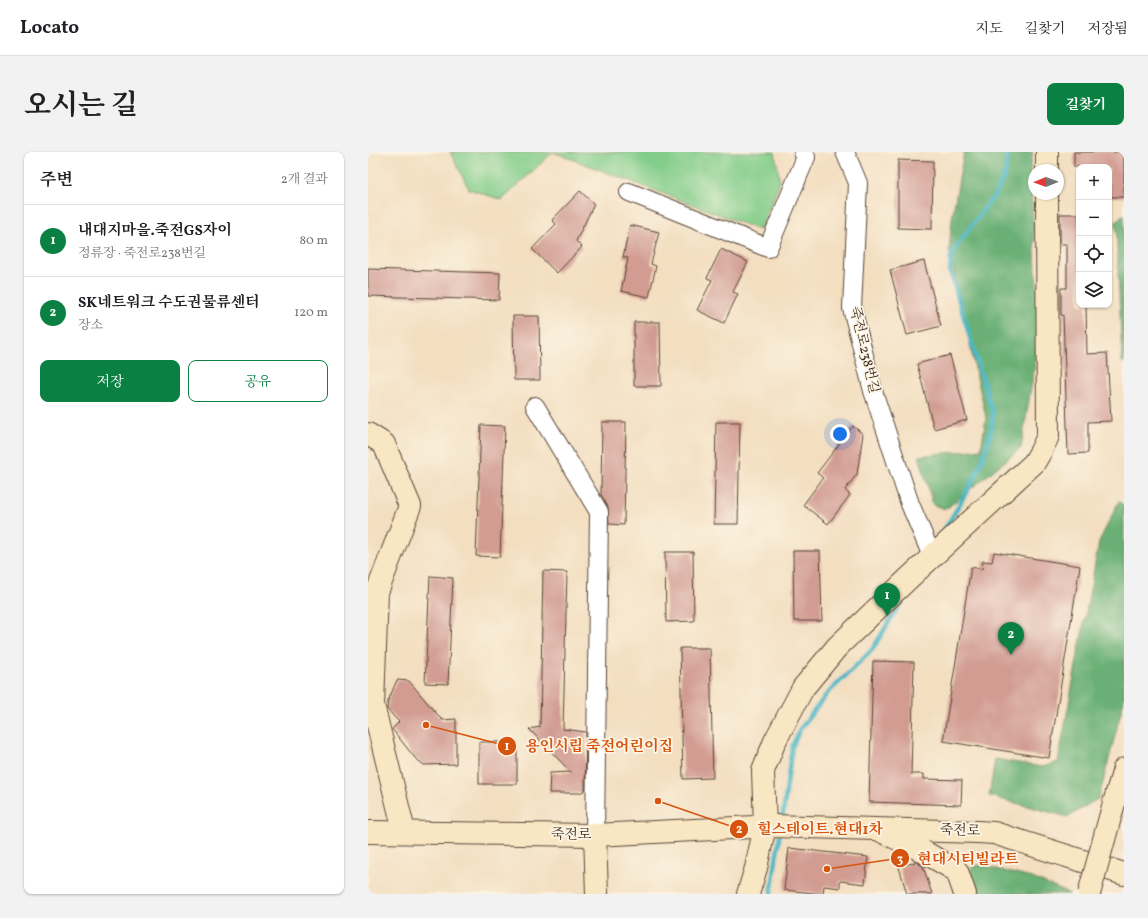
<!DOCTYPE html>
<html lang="ko">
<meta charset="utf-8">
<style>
:root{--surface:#fff;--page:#f2f2f2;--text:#202124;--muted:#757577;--line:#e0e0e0;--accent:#0b8043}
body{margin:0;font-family:Vollkorn,"Noto Serif KR",serif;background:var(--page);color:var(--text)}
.controls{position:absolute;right:12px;top:12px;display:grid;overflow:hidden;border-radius:8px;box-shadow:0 1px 3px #0004}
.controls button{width:36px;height:36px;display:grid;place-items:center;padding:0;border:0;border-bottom:1px solid var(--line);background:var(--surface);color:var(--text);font:20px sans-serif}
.compass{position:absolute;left:660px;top:12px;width:36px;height:36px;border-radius:50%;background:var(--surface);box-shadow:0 1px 3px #0004;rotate:269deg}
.you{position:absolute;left:472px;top:282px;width:14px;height:14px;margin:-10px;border:3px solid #fff;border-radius:50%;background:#1a73e8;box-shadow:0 0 0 6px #1a73e833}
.badge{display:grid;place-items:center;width:26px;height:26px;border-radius:50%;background:var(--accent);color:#fff;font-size:13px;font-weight:700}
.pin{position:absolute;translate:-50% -33px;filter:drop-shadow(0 1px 2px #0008)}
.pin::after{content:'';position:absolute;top:21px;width:14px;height:12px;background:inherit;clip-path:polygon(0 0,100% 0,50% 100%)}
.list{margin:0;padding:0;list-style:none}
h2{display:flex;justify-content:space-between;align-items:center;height:52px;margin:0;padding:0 16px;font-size:17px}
h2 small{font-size:13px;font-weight:400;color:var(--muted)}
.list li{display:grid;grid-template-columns:26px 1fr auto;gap:12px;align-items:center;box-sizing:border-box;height:72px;padding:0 16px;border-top:1px solid var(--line)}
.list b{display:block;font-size:15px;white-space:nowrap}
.list p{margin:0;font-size:13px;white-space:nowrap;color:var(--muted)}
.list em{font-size:13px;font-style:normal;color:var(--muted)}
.actions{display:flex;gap:8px;padding:12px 16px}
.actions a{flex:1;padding:9px 0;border:1px solid var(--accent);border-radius:8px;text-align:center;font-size:14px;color:var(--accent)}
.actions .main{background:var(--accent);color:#fff}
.icon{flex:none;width:22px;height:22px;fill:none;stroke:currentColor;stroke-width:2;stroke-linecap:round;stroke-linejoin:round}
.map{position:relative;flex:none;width:756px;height:742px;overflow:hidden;border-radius:8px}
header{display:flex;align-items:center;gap:24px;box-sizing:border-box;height:56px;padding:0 20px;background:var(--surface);border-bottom:1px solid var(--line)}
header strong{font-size:19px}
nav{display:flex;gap:22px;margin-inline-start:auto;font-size:14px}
.intro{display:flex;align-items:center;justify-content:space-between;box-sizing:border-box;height:96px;padding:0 24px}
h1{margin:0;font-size:28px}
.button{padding:10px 18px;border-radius:8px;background:var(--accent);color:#fff;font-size:14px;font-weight:700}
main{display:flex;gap:24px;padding:0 24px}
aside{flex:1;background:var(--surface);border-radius:8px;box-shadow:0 1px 3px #0004}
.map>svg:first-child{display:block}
.green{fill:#83cd8a;stroke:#5f7c54}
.forest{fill:#6ab076;stroke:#526d4a}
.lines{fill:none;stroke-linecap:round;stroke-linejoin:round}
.stream{stroke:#4bb7c6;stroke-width:4.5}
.building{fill:#d29c93}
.street-casing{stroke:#574536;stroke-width:20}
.secondary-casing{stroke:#574536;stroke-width:24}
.street{stroke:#fff;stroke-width:18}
.secondary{stroke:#f9e7c3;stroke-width:22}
.secondary-bridge-casing{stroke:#574536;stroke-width:24;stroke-linecap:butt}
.secondary-bridge{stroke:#f9e7c3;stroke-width:22}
.labels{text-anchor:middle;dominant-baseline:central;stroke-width:3.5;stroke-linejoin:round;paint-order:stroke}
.street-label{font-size:14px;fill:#3b2a1e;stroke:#fcf5e5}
.leader{fill:none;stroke:#d7540e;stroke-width:1.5}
.callout-dot{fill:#d7540e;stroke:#fcf5e5;stroke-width:1.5}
.mark-label{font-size:12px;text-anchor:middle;font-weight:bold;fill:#fff}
.callout-label{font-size:15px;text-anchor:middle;font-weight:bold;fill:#d7540e;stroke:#fcf5e5;stroke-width:3.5;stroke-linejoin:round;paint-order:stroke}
</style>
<header>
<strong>Locato</strong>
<nav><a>지도</a><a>길찾기</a><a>저장됨</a></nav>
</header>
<div class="intro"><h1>오시는 길</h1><a class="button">길찾기</a></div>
<main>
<aside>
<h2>주변<small>2개 결과</small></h2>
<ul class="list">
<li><span class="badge">1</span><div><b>내대지마을.죽전GS자이</b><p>정류장 · 죽전로238번길</p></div><em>80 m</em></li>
<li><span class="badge">2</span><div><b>SK네트워크 수도권물류센터</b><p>장소</p></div><em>120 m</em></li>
</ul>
<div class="actions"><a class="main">저장</a><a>공유</a></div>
</aside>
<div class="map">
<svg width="756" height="742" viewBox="0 0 756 742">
<rect width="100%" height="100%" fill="#fcf5e5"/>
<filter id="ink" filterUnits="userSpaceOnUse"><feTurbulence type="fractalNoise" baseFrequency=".025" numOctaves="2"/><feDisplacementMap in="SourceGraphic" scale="8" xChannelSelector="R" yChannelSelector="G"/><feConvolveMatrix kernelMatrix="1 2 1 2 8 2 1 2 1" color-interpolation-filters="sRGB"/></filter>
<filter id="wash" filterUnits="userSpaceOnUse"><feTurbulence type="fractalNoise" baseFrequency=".012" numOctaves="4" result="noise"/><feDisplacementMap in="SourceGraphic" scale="16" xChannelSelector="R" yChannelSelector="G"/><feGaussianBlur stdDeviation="0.9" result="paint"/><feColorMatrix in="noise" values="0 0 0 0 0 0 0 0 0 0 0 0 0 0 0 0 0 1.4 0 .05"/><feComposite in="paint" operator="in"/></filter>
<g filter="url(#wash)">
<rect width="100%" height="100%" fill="#f3dec0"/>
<!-- green -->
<path class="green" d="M82,0H407L412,30L392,78L185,0L134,48L101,37Z"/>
<!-- forest -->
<g class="forest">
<path d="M596,0H665L662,18L672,183L653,296L578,357L565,353L551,304L613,297L618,266L581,98L584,66Z"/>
<path d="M756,62V210H754L748,70Z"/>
<path d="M751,349L756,354V548L731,646L700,665L621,644L627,607L674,615L690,610L731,390Z"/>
<path d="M612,713L664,726L702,742H607C603,732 598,724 605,714Z"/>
</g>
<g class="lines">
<!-- stream -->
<g class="stream">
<path d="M572,385C595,346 622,308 625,262L582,119L583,105L590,92L628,41L637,21L640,0"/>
<path d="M414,669L424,595L432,577L459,542L504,498L538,442"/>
<path d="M403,742L412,681"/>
</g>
</g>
<g id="blocks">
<!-- building -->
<g class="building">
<path d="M706,0H756V45H741V15H706Z"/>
<path d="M530,8L565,9L564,77L530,76Z"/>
<path d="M212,39L226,52L208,89L214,95L189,121L164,97L188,72L184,68Z"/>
<path d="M692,62H711V153H718L719,202L739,201L743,269L720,270V301L700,302L695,163H693V136H699V92H692Z"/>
<path d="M262,73L291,80L283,112L288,114L281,145L253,139L260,106L255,105Z"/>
<path d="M353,97L380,110L365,140L370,142L356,171L329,158L344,128L339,126Z"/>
<path d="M556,109L573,174L539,183L522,118Z"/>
<path d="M0,117L132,121L131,148L0,144Z"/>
<path d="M145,164H171L172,228H146Z"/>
<path d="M266,170H292L293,234H266Z"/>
<path d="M582,203L599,268L566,277L549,212Z"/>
<path d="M234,270H258L256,373L241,372L240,355L233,342Z"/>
<path d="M348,270H372L370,372H346Z"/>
<path d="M113,273L137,274L132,405L108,404Z"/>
<path d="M485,274L495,282L489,322L477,338L482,343L460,372L435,353L455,326L449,321Z"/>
<path d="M425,399H452L454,469H426Z"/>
<path d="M297,400H325L326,469L298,470Z"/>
<path d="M626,400L712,414L681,606L575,589L603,415L614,417L615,409L624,410Z"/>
<path d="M175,419L199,420L195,577L218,580L217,638L212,641H181L182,621L203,620L161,577L172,575Z"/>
<path d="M62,424L85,426L80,532L57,531Z"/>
<path d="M312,496H342L345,626L315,627Z"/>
<path d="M505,509L546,510L543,622H556V627L594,628L593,653L501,650Z"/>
<path d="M29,528L41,529L74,568L88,567V612L56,613L47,606L24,577L31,570L19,557L20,549Z"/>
<rect x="111" y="590" width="38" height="42"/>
<path d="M421,696L500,705L497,732L472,729V736L456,734L455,742L416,738Z"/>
<path d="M548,710L555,714L564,742H539L531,715Z"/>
</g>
</g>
</g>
<g filter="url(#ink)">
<use href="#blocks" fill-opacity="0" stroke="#574536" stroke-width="1"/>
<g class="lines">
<!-- street casing -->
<g class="street-casing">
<g id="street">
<path d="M477,0L490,31L484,156L505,239L542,352L564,404"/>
<path d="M261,40L400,96L438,5L435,0"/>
<path d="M167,254L231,360L227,683"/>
</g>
</g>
<!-- secondary casing -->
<g class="secondary-casing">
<g id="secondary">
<path d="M679,0V18"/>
<path d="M0,282L16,292L42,354L9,440L5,553L36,679"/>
<path d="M746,651L756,617"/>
<path d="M0,680L227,683L405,674L610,680L626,681L756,722"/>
<path d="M515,680L551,697L589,719L597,742"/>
<path d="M227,683L229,742"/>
<path d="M380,742L388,716L397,674L395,619L407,589L435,536L469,495L541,426L666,311L673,299L680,284L679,42"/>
</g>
</g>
<!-- street -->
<use href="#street" class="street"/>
<!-- secondary -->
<use href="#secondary" class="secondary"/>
<!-- secondary-bridge casing -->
<g class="secondary-bridge-casing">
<path id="secondary-bridge" d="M721,742L746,651"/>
</g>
<!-- secondary-bridge -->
<use href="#secondary-bridge" class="secondary-bridge"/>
</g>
</g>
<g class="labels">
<!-- street labels -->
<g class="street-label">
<text transform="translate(496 198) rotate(77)">죽전로238번길</text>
<text transform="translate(592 679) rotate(2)">죽전로</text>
<text transform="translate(203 683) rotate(1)">죽전로</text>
</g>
</g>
<!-- callouts -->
<path class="leader" d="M58 573L139 594M290 649L371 677M459 717L532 706"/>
<g class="callout-dot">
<circle cx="58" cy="573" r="4"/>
<circle cx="290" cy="649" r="4"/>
<circle cx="459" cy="717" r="4"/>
<circle cx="139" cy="594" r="10"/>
<circle cx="371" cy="677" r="10"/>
<circle cx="532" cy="706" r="10"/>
</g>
<g class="mark-label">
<text x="139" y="598">1</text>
<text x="371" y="681">2</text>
<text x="532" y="711">3</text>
</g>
<g class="callout-label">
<text x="231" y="599">용인시립 죽전어린이집</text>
<text x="452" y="682">힐스테이트.현대1차</text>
<text x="600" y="712">현대시티빌라트</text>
</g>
</svg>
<div class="controls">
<button>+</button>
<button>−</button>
<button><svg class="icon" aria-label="locate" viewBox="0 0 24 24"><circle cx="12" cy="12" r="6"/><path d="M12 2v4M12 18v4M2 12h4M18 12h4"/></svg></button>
<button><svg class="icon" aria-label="layers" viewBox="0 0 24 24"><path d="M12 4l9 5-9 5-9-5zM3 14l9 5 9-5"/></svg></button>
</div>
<svg class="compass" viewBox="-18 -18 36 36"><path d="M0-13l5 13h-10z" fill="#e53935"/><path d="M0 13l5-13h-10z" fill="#757577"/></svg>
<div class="you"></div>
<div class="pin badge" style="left:519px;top:464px">1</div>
<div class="pin badge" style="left:643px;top:503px">2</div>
</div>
</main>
